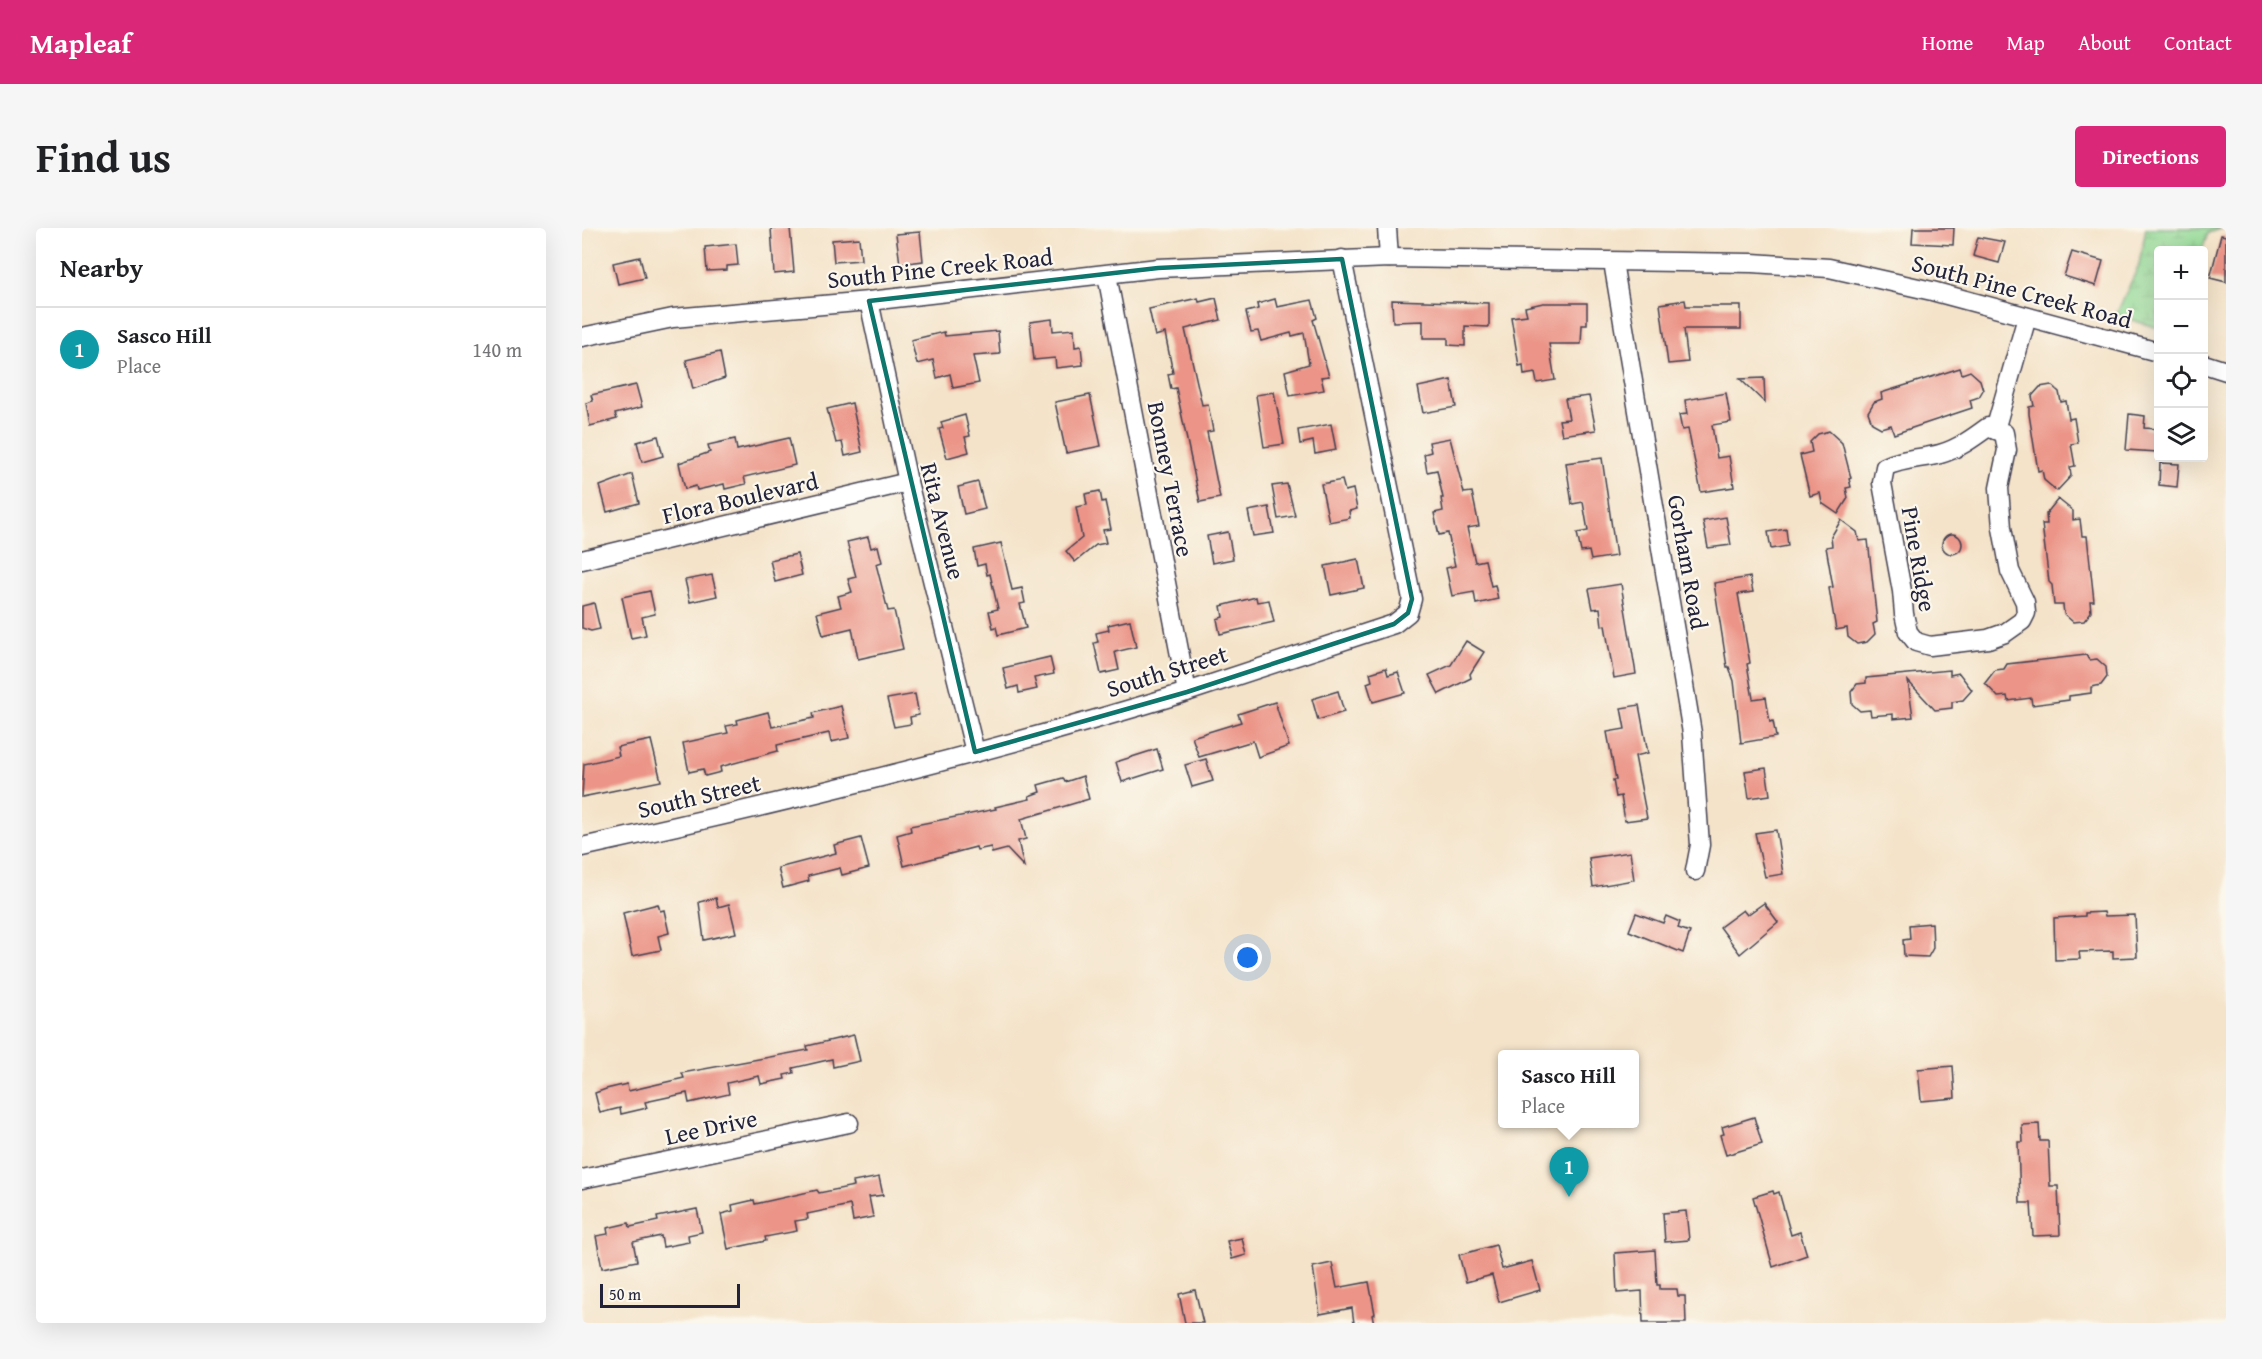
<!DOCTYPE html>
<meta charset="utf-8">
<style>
:root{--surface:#fff;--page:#f6f6f6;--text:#202124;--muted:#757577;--line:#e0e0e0;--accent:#db2777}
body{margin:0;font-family:"Gentium Book Plus",serif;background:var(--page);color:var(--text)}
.controls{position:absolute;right:18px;top:18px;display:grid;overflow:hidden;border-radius:6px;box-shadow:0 6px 24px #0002}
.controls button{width:54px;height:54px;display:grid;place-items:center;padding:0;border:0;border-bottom:2px solid var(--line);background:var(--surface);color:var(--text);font:30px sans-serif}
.scale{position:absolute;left:18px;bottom:15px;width:140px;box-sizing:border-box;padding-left:6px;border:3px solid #22223b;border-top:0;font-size:16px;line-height:21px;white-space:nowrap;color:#22223b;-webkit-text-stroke:4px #fbf7ec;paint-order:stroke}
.you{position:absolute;left:666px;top:730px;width:21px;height:21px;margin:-15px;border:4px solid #fff;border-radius:50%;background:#1a73e8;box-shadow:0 0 0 9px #1a73e833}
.badge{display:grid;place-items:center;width:39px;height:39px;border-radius:50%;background:var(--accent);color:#fff;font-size:20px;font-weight:700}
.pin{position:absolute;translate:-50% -50px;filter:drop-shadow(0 2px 3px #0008)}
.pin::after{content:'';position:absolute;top:32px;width:21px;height:18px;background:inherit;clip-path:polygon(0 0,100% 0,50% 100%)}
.popup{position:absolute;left:916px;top:822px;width:141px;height:78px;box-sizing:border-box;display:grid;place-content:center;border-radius:6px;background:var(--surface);filter:drop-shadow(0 2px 4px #0005);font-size:20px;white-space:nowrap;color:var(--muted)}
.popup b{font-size:22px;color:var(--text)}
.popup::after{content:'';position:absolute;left:50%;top:100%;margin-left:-12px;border:12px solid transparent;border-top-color:var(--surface)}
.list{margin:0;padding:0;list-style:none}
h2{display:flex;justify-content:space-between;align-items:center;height:78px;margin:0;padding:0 24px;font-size:26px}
h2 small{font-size:20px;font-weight:400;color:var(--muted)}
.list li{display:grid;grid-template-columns:39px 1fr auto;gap:18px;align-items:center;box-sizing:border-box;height:84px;padding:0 24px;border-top:2px solid var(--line)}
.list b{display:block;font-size:22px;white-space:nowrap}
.list p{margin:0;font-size:20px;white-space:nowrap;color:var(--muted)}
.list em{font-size:20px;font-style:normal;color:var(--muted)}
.icon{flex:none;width:33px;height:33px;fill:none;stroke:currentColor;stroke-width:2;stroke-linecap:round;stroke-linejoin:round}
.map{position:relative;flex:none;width:1644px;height:1095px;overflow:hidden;border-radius:6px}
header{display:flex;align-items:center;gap:36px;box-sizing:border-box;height:84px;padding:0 30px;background:var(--accent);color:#fff}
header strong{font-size:28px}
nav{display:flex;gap:33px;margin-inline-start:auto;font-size:21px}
.intro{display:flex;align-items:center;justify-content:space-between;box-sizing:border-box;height:144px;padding:0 36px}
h1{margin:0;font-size:42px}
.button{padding:15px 27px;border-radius:6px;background:var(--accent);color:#fff;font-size:21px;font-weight:700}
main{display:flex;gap:36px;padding:0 36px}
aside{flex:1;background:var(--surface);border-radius:6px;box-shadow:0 6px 24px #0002}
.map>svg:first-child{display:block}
.wetland{fill:url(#wetland-marsh);stroke:#5a7e68;stroke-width:1.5}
.building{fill:#eb9487}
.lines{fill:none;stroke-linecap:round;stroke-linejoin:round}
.minor-casing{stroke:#423f50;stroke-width:21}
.minor{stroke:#fff;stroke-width:18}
.marked{fill:none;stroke:#0f766e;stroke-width:4.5;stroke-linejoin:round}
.labels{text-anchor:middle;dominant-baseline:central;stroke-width:4.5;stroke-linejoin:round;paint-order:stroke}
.street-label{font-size:24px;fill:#22223b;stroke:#fbf7ec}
</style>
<header>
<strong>Mapleaf</strong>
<nav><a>Home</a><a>Map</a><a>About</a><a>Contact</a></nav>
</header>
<div class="intro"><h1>Find us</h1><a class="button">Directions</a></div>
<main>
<aside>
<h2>Nearby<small></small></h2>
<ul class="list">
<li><span class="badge" style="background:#0f9aa8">1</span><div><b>Sasco Hill</b><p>Place</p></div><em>140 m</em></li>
</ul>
</aside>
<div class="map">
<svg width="1644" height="1095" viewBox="0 0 1644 1095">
<defs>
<pattern id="wetland-marsh" width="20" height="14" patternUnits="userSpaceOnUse" patternTransform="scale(1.5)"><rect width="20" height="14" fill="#91d994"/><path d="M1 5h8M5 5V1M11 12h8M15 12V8" fill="none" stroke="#7dba80"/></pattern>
</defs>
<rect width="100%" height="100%" fill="#fbf7ec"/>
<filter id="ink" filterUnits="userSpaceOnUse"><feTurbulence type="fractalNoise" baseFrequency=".0167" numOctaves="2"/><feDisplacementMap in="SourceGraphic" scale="12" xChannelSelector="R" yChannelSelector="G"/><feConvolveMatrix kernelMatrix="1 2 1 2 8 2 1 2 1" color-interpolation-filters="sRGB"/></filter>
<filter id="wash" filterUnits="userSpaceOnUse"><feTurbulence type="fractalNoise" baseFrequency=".008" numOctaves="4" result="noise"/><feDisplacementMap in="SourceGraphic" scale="24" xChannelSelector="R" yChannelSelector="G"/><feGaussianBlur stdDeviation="1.35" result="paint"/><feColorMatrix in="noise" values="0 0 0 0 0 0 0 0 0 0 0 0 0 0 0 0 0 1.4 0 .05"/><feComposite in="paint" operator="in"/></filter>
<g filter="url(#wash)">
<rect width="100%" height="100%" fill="#f4e3c9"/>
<!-- wetland -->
<path class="wetland" d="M1564,0H1640L1626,5L1620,22H1576V100L1534,87L1557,37Z"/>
<g id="blocks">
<!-- building -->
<g class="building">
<path d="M189,0H208L212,44L192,46Z"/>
<path d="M1331,0H1372L1371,17L1330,15Z"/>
<path d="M338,4L341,33L318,36L314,6Z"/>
<path d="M1639,7L1644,8V54L1628,50Z"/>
<path d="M1396,9L1423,14L1417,35L1391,28Z"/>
<path d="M277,10L279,32L252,34L250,12Z"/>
<path d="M154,16L156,37L145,38V42L125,43L123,19Z"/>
<path d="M1490,24L1521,33L1514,58L1482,48Z"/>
<path d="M58,29L63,50L36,56L31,35Z"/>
<path d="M616,70L617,74L634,70L639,92L603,101L620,177L626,176L631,203L625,204L638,270L618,274L594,160L589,161L586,146L591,145L583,105L573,108L567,81Z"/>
<path d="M693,71L695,79L730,72L735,90L731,92L747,148L739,149L742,162L708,168L703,143L727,136L722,105L710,108L709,105L679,113L676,103L669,104L664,84L676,81L675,76Z"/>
<path d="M810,72L907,75V99L883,98V118L866,117V110H841V93L811,94Z"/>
<path d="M1103,72L1104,78H1159V101H1102L1106,134L1086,136L1078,76Z"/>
<path d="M961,75H1005V97H1000L999,116H967L973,152L955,155L953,145L942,147L941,137L937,138L929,89L945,87L943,79Z"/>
<path d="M470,91L471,103L492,101L493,119L499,118L501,137L474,140L473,130L452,132L448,94Z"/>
<path d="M416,103L418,126L391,128L397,155L371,160L368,146L355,150L351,132L335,136L329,112L362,104L363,108Z"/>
<path d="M138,124L143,150L111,161L104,132Z"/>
<path d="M1378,140L1380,146L1388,143L1398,152L1401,162L1397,169L1388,172L1390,180L1312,206L1309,197L1299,200L1290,195L1286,184L1292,174L1300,171L1299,165Z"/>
<path d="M1182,150L1183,175L1158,151Z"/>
<path d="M869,152L874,179L841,185L836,159Z"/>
<path d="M54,157L60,179L33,186L35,191L8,198L4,175L11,173L9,167Z"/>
<path d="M1469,157L1477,164L1479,174L1484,173L1487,191L1492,190L1496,215L1489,216L1493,238L1488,239L1489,248L1475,263L1462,252L1460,242L1456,243L1447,186V179L1452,178L1450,168L1458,159Z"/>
<path d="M692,164L702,216L682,219L674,167Z"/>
<path d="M1144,165L1149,194L1130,197L1135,230L1147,228L1152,259L1119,264L1106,201L1100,202L1097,187L1105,186L1103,172Z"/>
<path d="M508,167L519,218L484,225L473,174Z"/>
<path d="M1007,168L1014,202L980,207L977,192L987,191L983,171Z"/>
<path d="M270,175L280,224L263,228L260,214L254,215L245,181Z"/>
<path d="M1547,186L1563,188L1562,200L1576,201V224L1544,222Z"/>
<path d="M383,187L388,208L383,209L387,224L365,230L357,201L361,200L359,194Z"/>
<path d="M749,196L754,222L733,226L731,213L718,216L716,202Z"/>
<path d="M1247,203L1260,215L1269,250L1267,251L1269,259L1264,260L1266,270L1256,286L1240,275L1238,265L1228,268L1218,227L1230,224L1228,214L1236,206Z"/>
<path d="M76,208L81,228L60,234L55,214Z"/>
<path d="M207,210L213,237L162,249L164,256L143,261L142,256L115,262L114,258L103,261L97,235L128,224L126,217L153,211L155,222Z"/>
<path d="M868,210L882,265L890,264L897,298L885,300L893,334L903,332L909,358L913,357L916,371L894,376L892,364L870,368L864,340L873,338L866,305L857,307L852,285L861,283L859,270H861L855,242L845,244L842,226L849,224L847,214Z"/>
<path d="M1020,230L1034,328L1009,332L1007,323L999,324L995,305L1006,303L1001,274L990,276L984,235Z"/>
<path d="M1578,235L1597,236L1595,259L1577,257Z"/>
<path d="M50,246L57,275L25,284L18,258Z"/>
<path d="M760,252L763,263L771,261L775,281L767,283L768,290L747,294L739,256Z"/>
<path d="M396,254L403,281L382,286L376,259Z"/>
<path d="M705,256L713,288L696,291L690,258Z"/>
<path d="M518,263L520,274L523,273L529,301L521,302L524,315L514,317L493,334L484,323L500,310L494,279L505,277L503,266Z"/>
<path d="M1476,271L1491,283V292L1498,291L1500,308H1505L1512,373H1508L1509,384L1502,393L1491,394L1482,386L1481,377H1472L1470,357L1467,354L1460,296H1465L1464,286Z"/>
<path d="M687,279L692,305L671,308L666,283Z"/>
<path d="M1144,289L1149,317L1126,320L1121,293Z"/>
<path d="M1259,292L1275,304L1277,313L1286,312L1295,394L1291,396L1293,406L1285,414L1275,416L1266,409L1265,400L1254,402L1247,360L1251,359L1244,319L1250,318L1249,309Z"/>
<path d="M1204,301L1206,318L1189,321L1186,304Z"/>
<path d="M646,304L651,331L630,335L625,308Z"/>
<circle cx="1370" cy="316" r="10"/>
<path d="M286,309L289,320L296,318L300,334L294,336L306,383L312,382L321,421L276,431L270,400L241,407L235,385L259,379L256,368L270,364L266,351L274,349L265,314Z"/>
<path d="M419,315L430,362L440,360L443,375L438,376L444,400L416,407L414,399L411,400L407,383L416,381L408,346L405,347L403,336L395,338L392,321Z"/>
<path d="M215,326L220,347L193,354L188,332Z"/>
<path d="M776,331L782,360L749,367L743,338Z"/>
<path d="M130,347L135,368L108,374L103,352Z"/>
<path d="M1168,349L1171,364L1156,366L1168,435L1165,436L1171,471L1184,469L1188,494L1191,493L1194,509L1159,515L1152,453L1147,439H1145L1132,355Z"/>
<path d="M1039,356L1054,446L1032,450L1023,397L1020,398L1018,380L1011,381L1007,361Z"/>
<path d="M68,363L73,386L60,389L64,407L49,410L40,369Z"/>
<path d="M674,369L675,374L687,372L692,394L638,406L635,391L641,389L639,378Z"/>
<path d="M12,375L18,401L9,403L0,400V378Z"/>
<path d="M548,392L554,419L533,424L537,442L519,446L512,415L516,414L514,405L527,402L526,397Z"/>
<path d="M884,413L902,424L888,446L889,450L857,466L847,447L869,437Z"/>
<path d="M1504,427L1507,432L1515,431L1524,439L1525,449L1519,457L1509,459V465L1487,468V472L1450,477L1449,470L1426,473L1425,468L1416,469L1403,455L1413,442L1422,441L1425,436Z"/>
<path d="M468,429L472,446L452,450L455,461L437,465L436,458L426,461L421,440Z"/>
<path d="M804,440L806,447L816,444L823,465L791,474L785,455L790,453L788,445Z"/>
<path d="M1368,442V447L1377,445L1390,462L1381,472L1370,474V480L1353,482L1326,453L1331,489L1311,491V486L1289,488L1288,482L1278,483L1270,476L1269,464L1275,456L1284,455V450Z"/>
<path d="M756,463L762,484L736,492L730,471Z"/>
<path d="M333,466L337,487L328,489L329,496L312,499L305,471Z"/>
<path d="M693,474L707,518L676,529L671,513L617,529L610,509L659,494L656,486Z"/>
<path d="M1057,477L1066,525L1053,528L1065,590L1043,593L1039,568L1034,569L1031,552H1034L1025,504L1043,501L1039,480Z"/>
<path d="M259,478L267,510L249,514L247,505L195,517L196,523L138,539L139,544L123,548L121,541L107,544L101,515L146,505L144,498L156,496L155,492L186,484L190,499L232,490L231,485Z"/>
<path d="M69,512L79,553L0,569L2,536L37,528L35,519Z"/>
<path d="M575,521L581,541L540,554L534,534Z"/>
<path d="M624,531L631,553L610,559L603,537Z"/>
<path d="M1184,540L1188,567L1167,570L1163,543Z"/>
<path d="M501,548L507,571L439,591L444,611L436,613L442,639L425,621L410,625L409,619L395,622L394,619L322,638L315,607L329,603L328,598L414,581L413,579L448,571L447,568L458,564L456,557L481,550L483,554Z"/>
<path d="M1194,602L1201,646L1183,649L1173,605Z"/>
<path d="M279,610L287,640L260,647L258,640L226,648L227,653L201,660L196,640L254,625L252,617Z"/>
<path d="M1048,624L1052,652L1011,659L1007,630Z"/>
<path d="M134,670L136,679L147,676L154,705L122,712L117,674Z"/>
<path d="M1182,675L1196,694L1158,726L1138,699L1161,682L1165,687Z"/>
<path d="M76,676L78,683L82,682L87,705L76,708L79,722L50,728L41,685Z"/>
<path d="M1522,684L1523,688L1553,687L1555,729L1531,730V723L1497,724L1498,731L1473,732L1472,690L1503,688V685Z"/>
<path d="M1054,685L1081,695L1084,688L1098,694L1096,700L1108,704L1101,725L1047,703Z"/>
<path d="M1350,695L1351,720L1346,729L1322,728L1321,712L1328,711L1327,697Z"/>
<path d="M272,807L278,833L251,839L250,831L211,840L212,845L202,847L203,851L179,856L177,848L145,855L147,866L107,875L105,865L63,874L65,880L39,886L38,880L18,885L13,865L24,861L45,856L46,863L102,850L100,845L226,822L225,818Z"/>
<path d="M1371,838L1373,870L1339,873L1336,841Z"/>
<path d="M1172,889L1180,916L1144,927L1138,907L1142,906L1140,899Z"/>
<path d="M1457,896L1458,913H1466L1468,958H1476L1478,1007L1451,1008L1449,975H1438L1436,914H1441L1440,897Z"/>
<path d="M297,949L301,967L287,969L291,989L271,993L268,977L225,986L226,991L213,993L215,1003L183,1009L184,1013L146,1021L139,986L151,983L150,977L172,972L173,976L235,962L237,965L272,958L271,954Z"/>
<path d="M1191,963L1192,966L1197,964L1209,1007L1218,1004L1225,1027L1191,1039L1171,969Z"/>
<path d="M115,981L120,1004L106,1007L107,1014L81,1019L79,1008L51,1014L55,1033L20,1040L14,1008L26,1006L25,1000L47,995L48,999L76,993L75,989Z"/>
<path d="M1104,983L1107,1012L1083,1014L1081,985Z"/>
<path d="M660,1010L664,1027L650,1031L645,1013Z"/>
<path d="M914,1017L920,1041L950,1033L958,1062L917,1074L910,1047L884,1054L877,1027Z"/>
<path d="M1073,1022L1075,1057H1078V1061H1095L1096,1068H1103L1104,1095H1061L1060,1063L1035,1065L1033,1025Z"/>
<path d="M750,1035L755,1060L787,1054L793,1086L790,1087L792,1095H772L770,1080L738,1086L731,1039Z"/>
<path d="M613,1062L621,1095H603L597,1066Z"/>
</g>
</g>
</g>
<g filter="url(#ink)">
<use href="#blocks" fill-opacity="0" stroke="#423f50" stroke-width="1.5"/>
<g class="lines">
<!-- minor casing -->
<g class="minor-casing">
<g id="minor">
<path d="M805,0L807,30"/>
<path d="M1031,34L1110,505L1118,617L1113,643"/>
<path d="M525,47L605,464"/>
<path d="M287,73L326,254L393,524"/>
<path d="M0,109L91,90L287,73L576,40L807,30L1170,35L1247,40L1350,63L1576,124"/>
<path d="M1622,136L1644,143"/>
<path d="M1406,199L1422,205L1425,222L1417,260L1420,300L1428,343L1443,374L1444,385L1440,393L1423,405L1406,411L1348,418L1334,414L1326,404L1322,386L1320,363L1300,255L1303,239C1321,230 1339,231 1358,226C1376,221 1391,210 1406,199Z"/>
<path d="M1413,202L1445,89"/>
<path d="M0,332L326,254"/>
<path d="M0,619C203,575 406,525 605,464C674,442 743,419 812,396L826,385L830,371L760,31"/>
<path d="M0,951L267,895"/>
</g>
</g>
<!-- minor -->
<use href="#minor" class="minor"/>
</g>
</g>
<!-- marked area -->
<path class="marked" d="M760,31L830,371L826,385L812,396L605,464L393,524L287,73L576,40Z"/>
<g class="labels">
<!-- street labels -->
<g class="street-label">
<text transform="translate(358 40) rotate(-6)">South Pine Creek Road</text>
<text transform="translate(1440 63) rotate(15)">South Pine Creek Road</text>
<text transform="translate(589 251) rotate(79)">Bonney Terrace</text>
<text transform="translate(158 270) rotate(-13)">Flora Boulevard</text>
<text transform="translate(361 293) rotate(76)">Rita Avenue</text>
<text transform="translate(1337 331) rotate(80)">Pine Ridge</text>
<text transform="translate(1106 334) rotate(80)">Gorham Road</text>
<text transform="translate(585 443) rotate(-17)">South Street</text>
<text transform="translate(117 568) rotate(-13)">South Street</text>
<text transform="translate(129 899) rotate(-12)">Lee Drive</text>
</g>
</g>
</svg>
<div class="controls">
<button>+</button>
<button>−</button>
<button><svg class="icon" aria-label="locate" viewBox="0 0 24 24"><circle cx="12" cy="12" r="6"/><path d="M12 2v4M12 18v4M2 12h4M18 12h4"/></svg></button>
<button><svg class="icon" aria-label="layers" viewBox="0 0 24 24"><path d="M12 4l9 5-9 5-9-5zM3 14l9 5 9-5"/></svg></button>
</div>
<div class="scale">50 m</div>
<div class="you"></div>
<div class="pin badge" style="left:987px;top:969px;background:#0f9aa8">1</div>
<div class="popup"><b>Sasco Hill</b>Place</div>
</div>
</main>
